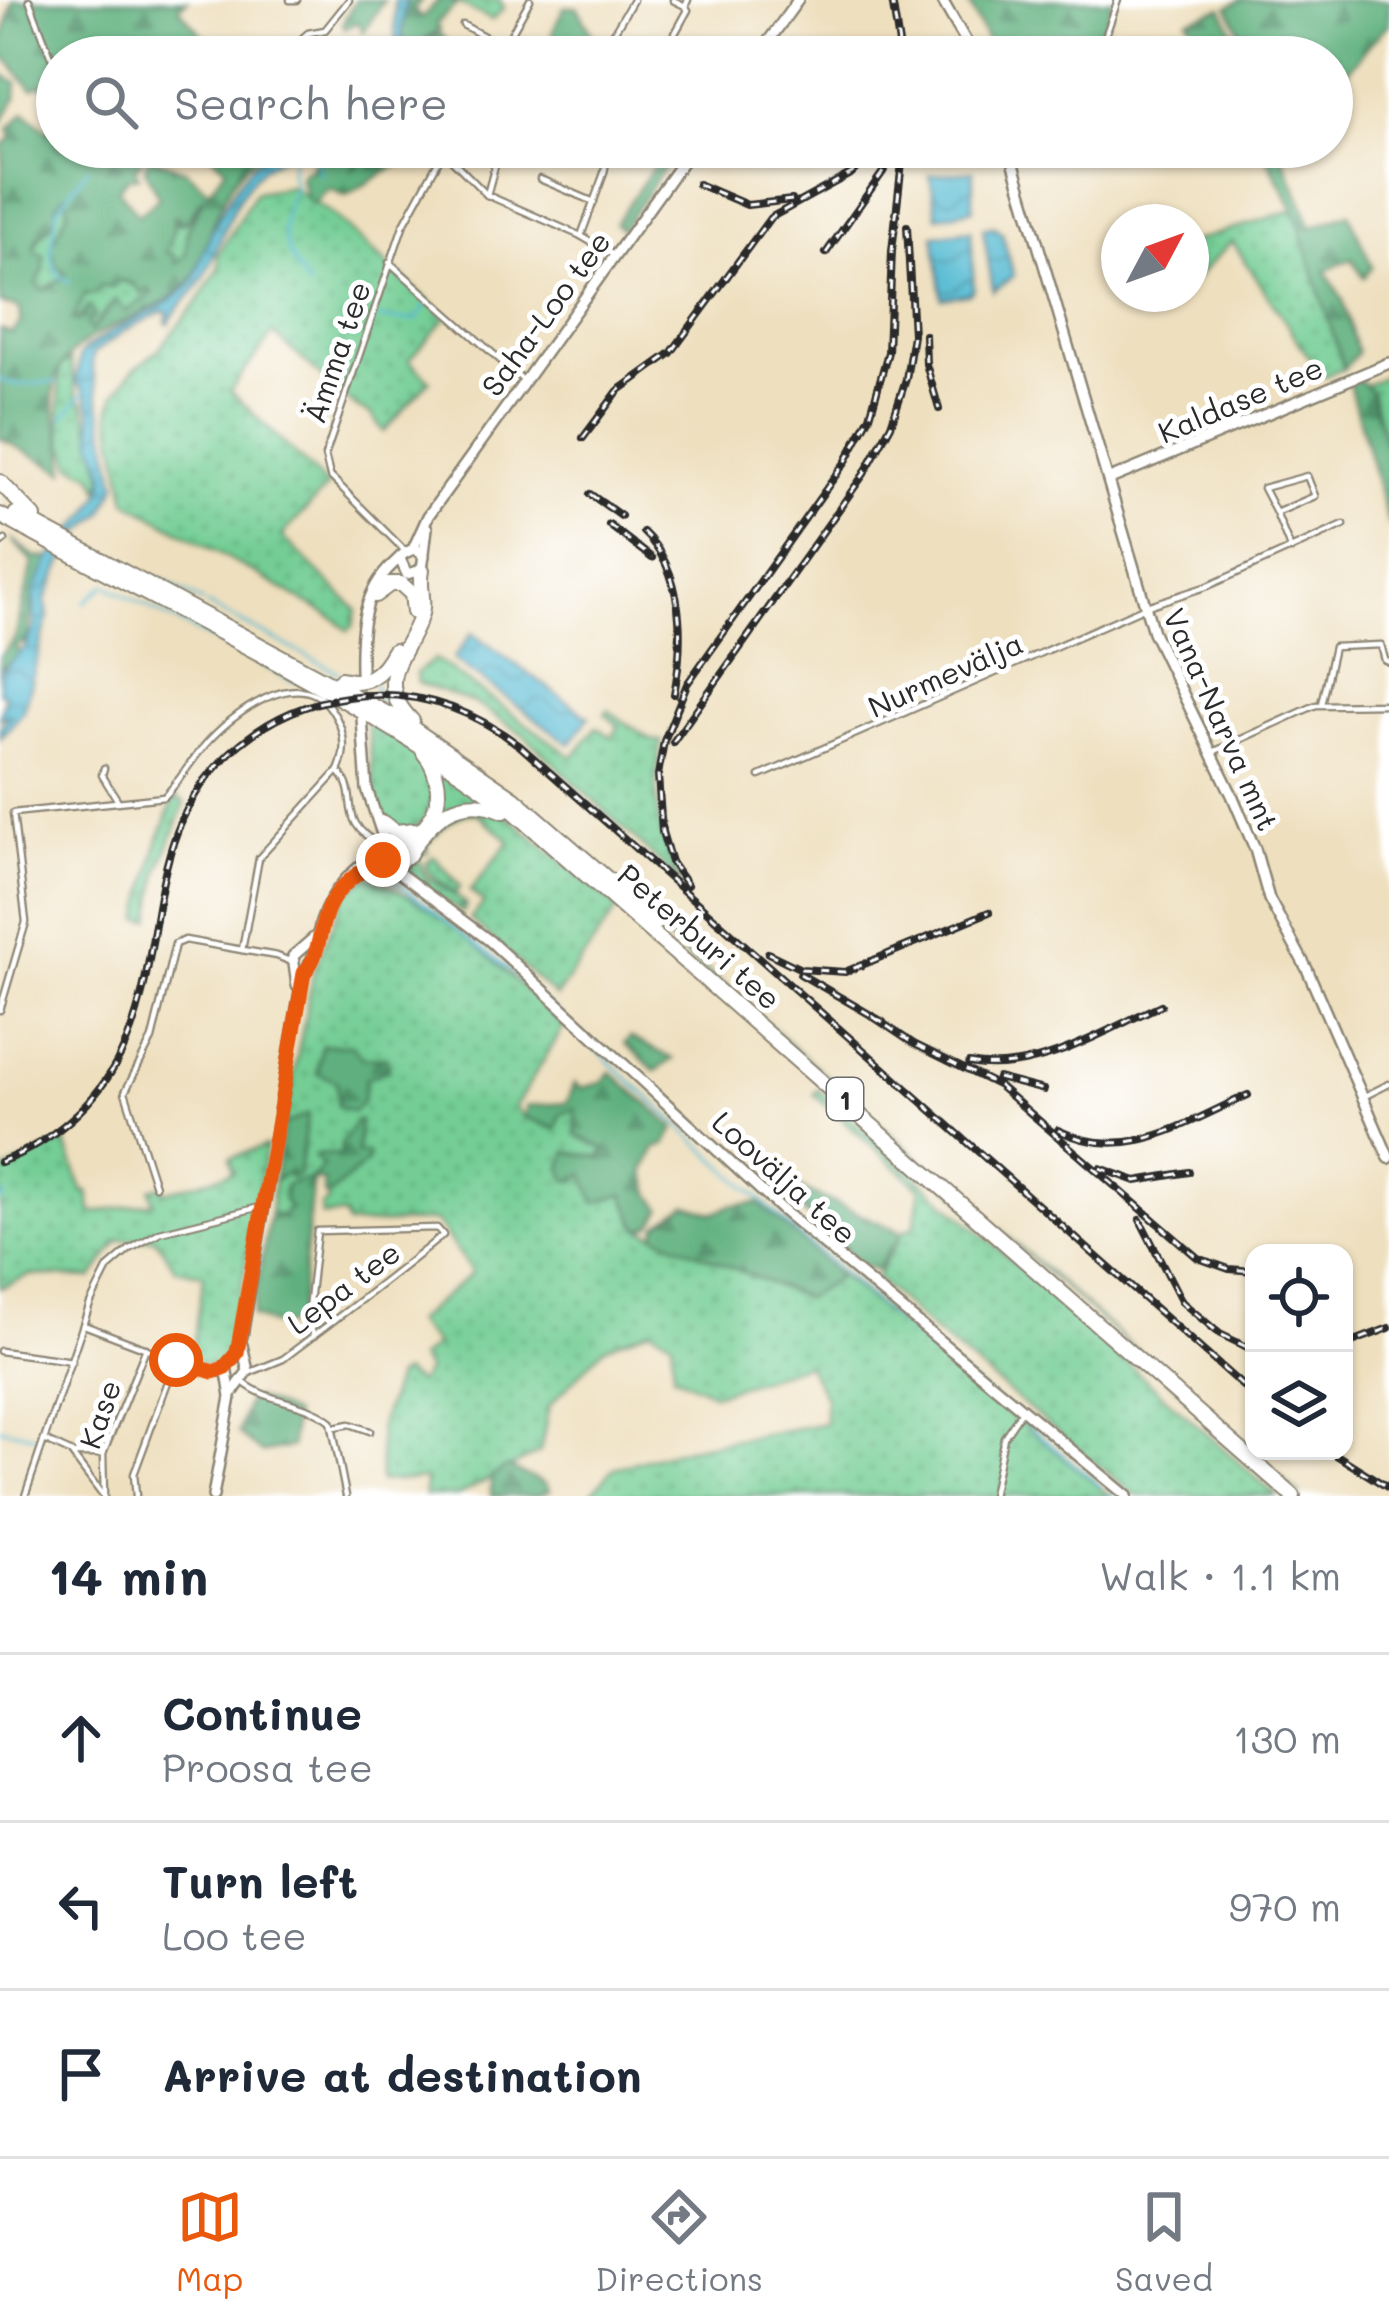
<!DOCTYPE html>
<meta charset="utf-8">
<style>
:root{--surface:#fff;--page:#f6f6f7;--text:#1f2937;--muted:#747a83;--line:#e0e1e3;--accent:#ea580c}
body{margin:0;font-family:Mali,sans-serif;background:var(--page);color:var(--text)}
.controls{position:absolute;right:36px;bottom:36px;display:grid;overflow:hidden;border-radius:24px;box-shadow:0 3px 9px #0004}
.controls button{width:108px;height:108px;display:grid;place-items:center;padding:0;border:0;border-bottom:3px solid var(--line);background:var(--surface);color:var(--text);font:60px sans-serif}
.compass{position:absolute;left:1101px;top:204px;width:108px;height:108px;border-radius:50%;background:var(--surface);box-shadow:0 3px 9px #0004;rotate:49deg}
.stop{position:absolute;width:36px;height:36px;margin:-27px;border:9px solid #ea580c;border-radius:50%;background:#fff}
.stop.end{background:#ea580c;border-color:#fff;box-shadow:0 3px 12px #0008}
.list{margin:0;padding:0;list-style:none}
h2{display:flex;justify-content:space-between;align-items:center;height:156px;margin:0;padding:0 48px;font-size:51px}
h2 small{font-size:39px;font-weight:400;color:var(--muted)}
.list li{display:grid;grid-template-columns:78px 1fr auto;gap:36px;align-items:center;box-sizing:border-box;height:168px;padding:0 48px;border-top:3px solid var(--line)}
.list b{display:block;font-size:45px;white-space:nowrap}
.list p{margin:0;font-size:39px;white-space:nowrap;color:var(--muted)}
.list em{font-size:39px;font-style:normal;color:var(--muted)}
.icon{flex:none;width:66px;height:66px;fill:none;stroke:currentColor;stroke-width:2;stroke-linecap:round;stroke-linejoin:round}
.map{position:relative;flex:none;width:1389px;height:1496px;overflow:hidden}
.search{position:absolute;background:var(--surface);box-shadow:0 3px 9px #0004;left:36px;right:36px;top:36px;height:132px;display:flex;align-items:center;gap:30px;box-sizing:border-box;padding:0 42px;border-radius:66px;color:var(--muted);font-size:45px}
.sheet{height:660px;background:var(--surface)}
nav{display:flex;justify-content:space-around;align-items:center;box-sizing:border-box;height:168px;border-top:3px solid var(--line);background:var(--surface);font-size:33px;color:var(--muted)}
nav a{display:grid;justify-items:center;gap:6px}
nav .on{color:var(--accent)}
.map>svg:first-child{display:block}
.grass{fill:url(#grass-dots);stroke:#4f7c60;stroke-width:3;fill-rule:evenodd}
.forest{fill:url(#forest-firs);stroke:#446e54;stroke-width:3;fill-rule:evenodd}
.water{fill:url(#water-waves);stroke:#3f727e;stroke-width:3}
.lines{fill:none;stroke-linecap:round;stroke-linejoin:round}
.stream{stroke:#53b9d1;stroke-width:3}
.street-casing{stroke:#8c8574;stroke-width:9}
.secondary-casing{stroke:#8c8574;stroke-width:14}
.highway-casing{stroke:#8c8574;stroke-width:18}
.street{stroke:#fff;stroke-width:4.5}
.secondary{stroke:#fff;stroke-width:9}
.highway{stroke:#fff;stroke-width:14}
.rail-casing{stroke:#2b2b2b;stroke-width:8}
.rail{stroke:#fff;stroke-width:3;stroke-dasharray:9;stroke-linecap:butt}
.route{stroke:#ea580c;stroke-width:15}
.labels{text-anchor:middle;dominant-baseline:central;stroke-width:10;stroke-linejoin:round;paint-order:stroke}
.shield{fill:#fff;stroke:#6b6b6b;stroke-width:3}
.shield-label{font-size:27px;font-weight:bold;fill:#2b2b2b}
.street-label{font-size:30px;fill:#2b2b2b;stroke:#fff}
</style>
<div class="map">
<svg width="1389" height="1496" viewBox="0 0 1389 1496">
<defs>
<pattern id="grass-dots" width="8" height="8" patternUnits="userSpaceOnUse" patternTransform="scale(3)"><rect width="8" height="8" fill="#73cd94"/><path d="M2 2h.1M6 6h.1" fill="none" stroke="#64b080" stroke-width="1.8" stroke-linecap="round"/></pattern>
<pattern id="forest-firs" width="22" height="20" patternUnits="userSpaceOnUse" patternTransform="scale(3)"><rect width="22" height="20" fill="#5eb07e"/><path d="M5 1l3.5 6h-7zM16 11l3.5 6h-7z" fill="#4e8f67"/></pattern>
<pattern id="water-waves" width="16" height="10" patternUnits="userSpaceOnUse" patternTransform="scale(3)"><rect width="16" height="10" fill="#53b9d1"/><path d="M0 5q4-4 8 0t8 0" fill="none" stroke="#4597aa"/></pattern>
</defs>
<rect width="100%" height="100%" fill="#fff"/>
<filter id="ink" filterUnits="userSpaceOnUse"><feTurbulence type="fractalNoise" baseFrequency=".00833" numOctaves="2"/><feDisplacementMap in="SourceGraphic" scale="24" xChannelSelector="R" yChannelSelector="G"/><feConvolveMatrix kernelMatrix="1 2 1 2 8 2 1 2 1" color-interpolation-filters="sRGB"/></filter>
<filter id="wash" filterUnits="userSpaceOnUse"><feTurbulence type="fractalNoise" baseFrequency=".004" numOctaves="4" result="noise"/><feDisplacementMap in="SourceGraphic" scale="48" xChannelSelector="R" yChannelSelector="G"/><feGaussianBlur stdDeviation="2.7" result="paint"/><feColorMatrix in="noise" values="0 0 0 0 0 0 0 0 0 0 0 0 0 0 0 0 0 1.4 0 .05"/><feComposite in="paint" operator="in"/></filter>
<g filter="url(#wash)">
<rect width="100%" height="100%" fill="#eedfbe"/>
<!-- grass -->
<g class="grass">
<path d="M451,0H500L504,8L492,20Z"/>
<path d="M290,186L329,212L447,317L409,360L430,380L384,432L370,414L353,405L273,333L230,391L328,486L282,536L357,610L353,626L348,631L337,620L127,501L110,413L114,396L133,370L157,351L197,303L219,268L218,255L255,192Z"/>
<path d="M62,194H66L68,211L51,248L65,277L44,290L36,285C36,253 28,243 54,223Z"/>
<path d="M204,196L188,229L186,254L176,263L166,252L172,217L188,220Z"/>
<path d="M1294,210L1344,369L1322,377L1232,241L1191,283V242Z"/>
<path d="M120,280L153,293L125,312L115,300L90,331L86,325L87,308L77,321L72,318L85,293Z"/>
<path d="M67,332L68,345L44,370L33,368L45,344Z"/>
<path d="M70,360L78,401L83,402L104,476L100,489L93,475L72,465C70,456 63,445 62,436C60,427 58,374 60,367Z"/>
<path d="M1389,374V457L1371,392L1362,387Z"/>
<path d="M119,572C274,653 426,732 563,843L1301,1496L527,816L406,731Z"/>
<path d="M435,659L573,757L596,727L612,737L619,726L605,714L608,710L651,740L661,741C652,791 655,842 684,885L523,734L474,703L417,683L416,673Z"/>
<path d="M367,719L426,758L437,798L420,824L407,830L383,819L376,805Z"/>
<path d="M430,756L500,806L435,813Z"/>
<path d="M175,797L185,803L159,871L151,919H140L158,841Z"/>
<path d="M459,807L508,816L618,908L556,997L470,919L484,903L470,891L510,841L477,813C453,813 441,829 426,846L428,852L418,855L424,875L464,902L460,906L466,905L463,913L420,885L408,870L413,851Z"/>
<path d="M434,856L460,886L455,894L427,871V862Z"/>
<path d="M369,876C444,907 505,972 564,1027L515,1107L524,1117L555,1129L561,1114L576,1108V1135L605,1149L601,1157L568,1152L562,1168L568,1180L575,1181L584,1173L624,1194L637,1227L804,1298L833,1282L838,1274L1111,1496H589L614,1468L687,1448L825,1423V1397L806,1364L714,1394L673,1374L672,1340L650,1329L605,1347L549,1406L540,1452L457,1496H425V1479L380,1482L379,1428L396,1377L403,1373L418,1383L427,1370L419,1359L435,1345L414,1322L472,1273L436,1221L347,1225L344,1215L322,1216L321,1206L328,1202V1196L369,1157L357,1154L360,1122C354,1133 348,1148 338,1155C320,1170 292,1191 286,1212L281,1216L270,1213L274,1180L291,1171L298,1175L299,1172L308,1115L284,1125L314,970L346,893ZM366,1078L362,1102L338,1106L337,1082Z"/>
<path d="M818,1089L1277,1496H1138L1131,1492L933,1331L876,1278L901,1232L914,1227L921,1189L814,1094Z"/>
<path d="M65,1141L83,1192H88L92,1213L154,1202L150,1189L162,1186L165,1192L233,1172L230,1158L266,1146L231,1349L218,1368L191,1361L204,1275L176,1269L155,1238L119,1240L92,1278L30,1275L0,1288V1174Z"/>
</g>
<!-- forest -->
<g class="forest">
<path d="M13,0H187L179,7C189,25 211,36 216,57H82L76,48L65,57H57L54,67L57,72V147H150L126,156L142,160L135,169L139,176L127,178L118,189L138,215L159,198L145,170L149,157L187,171L209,191L226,168L211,154L213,147H281C233,153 217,215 203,253C199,262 198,271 192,278C159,319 92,321 62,365C40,397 68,439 65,472L0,438V329L12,333L21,322L20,308L0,303L3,145L12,136L8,129L25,112L50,133L55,101L41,84L32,89L0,51ZM66,194L68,211L51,248L57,267L64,270L65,276L44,290L36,284L44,269V255L36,252C33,234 43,234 54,223L57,204ZM204,197L188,229L186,254L176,263L174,255L166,252L174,231L173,217H176L178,224L184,223ZM121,280L134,284L142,294L148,289L152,293L126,312L116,300L91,331L87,325L95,316L91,309L87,308L77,321L73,319L85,294H96L100,286L112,288Z"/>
<path d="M355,0H384L363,33L359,22L345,28L342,24Z"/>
<path d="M407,0H422L414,10L421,18L439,0H451L456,5L436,24L439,30L427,38L420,51L428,53L430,39L440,34L451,47L452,57H409L402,32Z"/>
<path d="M967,0H1113L1105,28L1029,57H995Z"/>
<path d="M1242,0H1389V24C1366,43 1355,68 1332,85V57H1253L1228,7Z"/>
<path d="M564,7H577L595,38L556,47L552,33Z"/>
<path d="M1222,8L1246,57H1213L1188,20Z"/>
<path d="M0,73L17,82L16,99L0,124Z"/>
<path d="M351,147H373L351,170L381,147H419L422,151L345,196L329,188L313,204L307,200L300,177L304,171L310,169L313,162Z"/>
<path d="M1262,147H1279L1312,227L1349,213L1372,267L1364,277L1352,259L1326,271L1343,300L1357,353L1344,369L1294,210Z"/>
<path d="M664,152L673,155L622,229L615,223Z"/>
<path d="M1359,380L1370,391L1389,457V526L1349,384Z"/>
<path d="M11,538L35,557L50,558L34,590L26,647L24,641L15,648L22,654L0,668V656L15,638L33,563Z"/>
<path d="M630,1037L673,1059L656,1071L625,1043Z"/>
<path d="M322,1045H352L363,1058L386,1057L389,1070L366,1078L362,1102L353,1112L338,1106L337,1082L317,1073Z"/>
<path d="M611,1072L675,1128L666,1145L656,1148L645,1171L651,1194L662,1209L653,1224L644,1229L637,1225L624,1194L595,1203L584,1174L575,1181L567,1180L562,1168L567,1152L601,1157L605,1149L576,1135L575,1109L561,1114L556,1129L524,1117L527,1106L567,1103L575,1083L581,1088L602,1083Z"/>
<path d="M308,1114L298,1175L289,1178L291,1171L274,1180L284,1125Z"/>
<path d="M356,1121H360L357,1153H367V1162L328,1196H324V1181L314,1180L312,1186L298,1326L271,1324L252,1316L270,1213L281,1216L290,1208L284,1201L285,1185L314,1178L323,1165L314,1158L316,1155L341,1154V1144Z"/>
<path d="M792,1185L901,1232L897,1244L890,1248L877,1270L860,1265L784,1195Z"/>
<path d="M759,1203L838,1274L833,1282L805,1298L655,1235L658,1225L687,1205L713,1213L732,1205Z"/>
<path d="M257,1398L293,1415L291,1447L261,1453L238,1433L248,1400Z"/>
<path d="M508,1467L545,1484L550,1491L535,1496H491V1477Z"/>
</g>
<!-- water -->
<g class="water">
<path d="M394,0H406L402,32L405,57H396Z"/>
<path d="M285,147H351C323,163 296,148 277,159C233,182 224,241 203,279C193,297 175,306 169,324L166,323L168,312H162L124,331L93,354L92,366L117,485L103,513L81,533L64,560L46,599L48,619L23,712L0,738V727L11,713L0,718L5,695L0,693V672L26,647L34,626V590L51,556L88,514L103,489L105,474L93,442L91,413L86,394L76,381L80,355C111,322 174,311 194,278C199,270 200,260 203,252C217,219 247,150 285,147Z"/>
<path d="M973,171V209L937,217L930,175Z"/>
<path d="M994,226L1002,233L1014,276L993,291L983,228Z"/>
<path d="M971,230L974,289L969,294L942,298L934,235Z"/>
<path d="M472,633L589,717L570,744L453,659Z"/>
</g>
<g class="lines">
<!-- stream -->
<g class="stream">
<path d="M292,156L291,175L295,187C275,229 283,249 309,287"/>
<path d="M316,159L320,175"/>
<path d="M70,282L58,275L51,255L57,210L88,168"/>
<path d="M377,319L417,320L428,301"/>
<path d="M0,380L19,385L56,382"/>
<path d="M63,418L84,393"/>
<path d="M159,578L202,602"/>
<path d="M85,602L105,585L294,682"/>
<path d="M207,605L338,672"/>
<path d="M374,684L379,700L388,707"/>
<path d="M331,909L346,889L372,869L398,883L513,973L790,1227L933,1352L1011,1412"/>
<path d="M0,1201L5,1195"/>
<path d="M1021,1420L1101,1486"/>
<path d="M0,1428L13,1431"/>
<path d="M15,1431L38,1437"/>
<path d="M1110,1493L1114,1496"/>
</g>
</g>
</g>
<g filter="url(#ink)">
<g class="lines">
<!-- street casing -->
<g class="street-casing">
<g id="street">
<path d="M29,0L57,72"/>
<path d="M290,0H297"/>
<path d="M673,0L685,6"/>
<path d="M463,25L504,47"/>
<path d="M611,37L633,0"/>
<path d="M281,57L308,33L325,30L349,0"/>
<path d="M498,57L530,0"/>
<path d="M553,57H563"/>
<path d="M662,57L688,10L685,6L688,0"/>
<path d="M1098,57L1118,0"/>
<path d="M139,147C173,174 175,164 208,147"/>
<path d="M444,152L487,195L581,236L615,256"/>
<path d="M540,179L594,202"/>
<path d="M487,195L500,147"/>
<path d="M581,236L604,173L609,147"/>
<path d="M389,262L524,381"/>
<path d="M1276,513L1263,488L1307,476L1315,496L1276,513L1291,550"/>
<path d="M0,544L5,540"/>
<path d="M405,551L330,476L325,456L403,226L446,147"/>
<path d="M1321,704L1334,647L1381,645L1385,660L1389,662"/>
<path d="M1213,752L1316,705L1389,704"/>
<path d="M104,768L102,775L118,801"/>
<path d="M760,776L1150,605L1208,586L1344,525"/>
<path d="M292,962L277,956L242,950L259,858L338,771"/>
<path d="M0,1010L26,922L13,813L164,797C179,782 190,762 205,745C231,715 299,662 331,709C345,729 348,749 338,771C363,797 333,820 382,846"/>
<path d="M1363,1097L1389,1084"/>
<path d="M155,1186L125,1092L152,1039L175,944L185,940L242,950"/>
<path d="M84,1325L202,1370L225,1374"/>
<path d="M0,1351L72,1361"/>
<path d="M251,1372L283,1359C337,1318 391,1278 443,1235L437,1228L317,1231L307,1320L314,1336"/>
<path d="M243,1382C268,1403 306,1401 331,1421L346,1496"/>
<path d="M335,1427L350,1424L370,1431"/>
<path d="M44,1440L70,1452L103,1496"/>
<path d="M72,1454H102"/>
<path d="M25,1496L90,1304L108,1268L130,1249L160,1232L264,1206"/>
<path d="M104,1496L103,1454L146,1348"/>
<path d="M136,1496L134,1474L176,1360"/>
<path d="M992,1496L1004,1437L1021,1412"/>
</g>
</g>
<!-- secondary casing -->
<g class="secondary-casing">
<g id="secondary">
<path d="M942,0L975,57"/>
<path d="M757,57L798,0"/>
<path d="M1009,147L1153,632L1232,795L1255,849L1269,899L1307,969L1389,1158"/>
<path d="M1110,479L1389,363"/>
<path d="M413,549L428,516L693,147"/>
<path d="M400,559L407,574L422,570L427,528"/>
<path d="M361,672C360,631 362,593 393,564C402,556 404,551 416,549L424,556"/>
<path d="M362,718L367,789L385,843"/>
<path d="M392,866L400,865L408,856L406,846L397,839L382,846L386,863L490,941L781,1209L1127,1496"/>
<path d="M297,985L293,956L316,936"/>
<path d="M233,1392L248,1371L242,1345"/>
<path d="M213,1496L231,1397L226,1366L236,1355L242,1336L303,974C315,960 316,940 321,922C332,887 354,870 381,849"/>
</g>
</g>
<!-- highway casing -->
<g class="highway-casing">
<g id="highway">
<path d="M0,482L34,517"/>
<path d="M16,514L406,724L515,799L657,922"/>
<path d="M0,515C171,611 351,690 509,807L1293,1496"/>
<path d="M375,595L390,584H401L412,594L414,612"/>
<path d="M341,679C367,686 382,674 394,651"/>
<path d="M412,721C372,680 405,658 420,617C426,601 418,586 422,570"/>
<path d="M383,823L396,832L414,830"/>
<path d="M401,841C440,829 449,783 424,753"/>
<path d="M408,856C430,818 459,791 504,811"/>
</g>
</g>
<!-- street -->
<use href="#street" class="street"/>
<!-- secondary -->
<use href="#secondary" class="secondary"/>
<!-- highway -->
<use href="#highway" class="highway"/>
<!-- rail casing -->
<g class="rail-casing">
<g id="rail">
<path d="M892,0L901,57"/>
<path d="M698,184L747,205L792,200"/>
<path d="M826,253L883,172L895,147"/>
<path d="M925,335L926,364L939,409"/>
<path d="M583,438L618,391L671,353L770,218L852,173L878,147"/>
<path d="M590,494L621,516"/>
<path d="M609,525L652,558"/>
<path d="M643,532C685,571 684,642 674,694"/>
<path d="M673,742L864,474L891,425L906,379L913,335L907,226"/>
<path d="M687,885L671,862L662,832L658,775L664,741L687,684L846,461L870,416L888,352L892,251L903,153"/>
<path d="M768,953L801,969L845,972L989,912"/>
<path d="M800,974L883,1022"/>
<path d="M872,1016L914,1044L999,1086L1198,1258L1229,1269L1254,1271"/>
<path d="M969,1063C1034,1076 1103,1031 1161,1005"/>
<path d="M998,1078L1044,1090"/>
<path d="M1058,1130C1127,1164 1184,1123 1248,1095"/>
<path d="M0,1162C51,1143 97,1104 121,1054C172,948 137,828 240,744C271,718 309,702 348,697C412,688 470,708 520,746L1254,1396"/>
<path d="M1100,1168L1136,1181L1189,1172"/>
<path d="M1140,1220L1182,1302L1220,1334L1253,1350"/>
<path d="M1344,1345L1389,1328"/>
<path d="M1330,1451L1389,1488"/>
</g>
</g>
<!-- rail -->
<use href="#rail" class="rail"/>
</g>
</g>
<g class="lines" filter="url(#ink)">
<!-- route -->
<path class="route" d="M176,1360L213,1372L224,1368L237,1353L304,973C328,946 312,911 350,880C361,871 370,864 383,860"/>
</g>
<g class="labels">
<!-- shield labels -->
<rect class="shield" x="827" y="1078" width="36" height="42" rx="9"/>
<g class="shield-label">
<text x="845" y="1099">1</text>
</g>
<!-- street labels -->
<g class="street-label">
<text transform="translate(545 313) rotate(-54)">Saha-Loo tee</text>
<text transform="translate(336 352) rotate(-71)">Ämma tee</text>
<text transform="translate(1240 399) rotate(-23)">Kaldase tee</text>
<text transform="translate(945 674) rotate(-24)">Nurmevälja</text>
<text transform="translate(1222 719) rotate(66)">Vana-Narva mnt</text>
<text transform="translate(700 936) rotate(41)">Peterburi tee</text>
<text transform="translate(785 1177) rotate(42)">Loovälja tee</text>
<text transform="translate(343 1287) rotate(-37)">Lepa tee</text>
<text transform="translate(99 1414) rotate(-71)">Kase</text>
</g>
</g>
</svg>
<div class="controls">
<button><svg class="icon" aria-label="locate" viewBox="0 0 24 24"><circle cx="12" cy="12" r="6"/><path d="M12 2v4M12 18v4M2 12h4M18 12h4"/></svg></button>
<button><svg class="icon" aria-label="layers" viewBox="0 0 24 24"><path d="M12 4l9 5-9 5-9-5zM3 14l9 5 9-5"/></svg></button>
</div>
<svg class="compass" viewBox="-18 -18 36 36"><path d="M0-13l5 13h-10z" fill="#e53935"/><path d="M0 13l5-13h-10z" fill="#747a83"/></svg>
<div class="stop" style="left:176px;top:1360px"></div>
<div class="stop end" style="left:383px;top:860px"></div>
<div class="search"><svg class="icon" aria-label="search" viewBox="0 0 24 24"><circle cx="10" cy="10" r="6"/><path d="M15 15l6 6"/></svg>Search here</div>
</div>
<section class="sheet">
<h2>14 min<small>Walk · 1.1 km</small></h2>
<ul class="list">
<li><svg class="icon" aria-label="ahead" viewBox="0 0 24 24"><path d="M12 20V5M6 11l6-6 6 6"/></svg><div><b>Continue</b><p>Proosa tee</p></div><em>130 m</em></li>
<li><svg class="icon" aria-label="left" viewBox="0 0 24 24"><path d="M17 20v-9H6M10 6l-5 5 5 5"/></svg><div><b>Turn left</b><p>Loo tee</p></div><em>970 m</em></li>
<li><svg class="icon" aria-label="arrive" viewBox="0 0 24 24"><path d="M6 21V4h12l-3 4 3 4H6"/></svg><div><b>Arrive at destination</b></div></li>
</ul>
</section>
<nav>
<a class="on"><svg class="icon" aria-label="map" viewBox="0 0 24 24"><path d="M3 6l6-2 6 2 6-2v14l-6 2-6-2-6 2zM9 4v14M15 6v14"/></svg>Map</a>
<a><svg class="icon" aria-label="directions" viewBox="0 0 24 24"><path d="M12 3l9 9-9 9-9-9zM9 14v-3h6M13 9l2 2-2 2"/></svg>Directions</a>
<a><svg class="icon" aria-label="saved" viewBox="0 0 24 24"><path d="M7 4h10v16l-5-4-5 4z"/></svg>Saved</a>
</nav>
